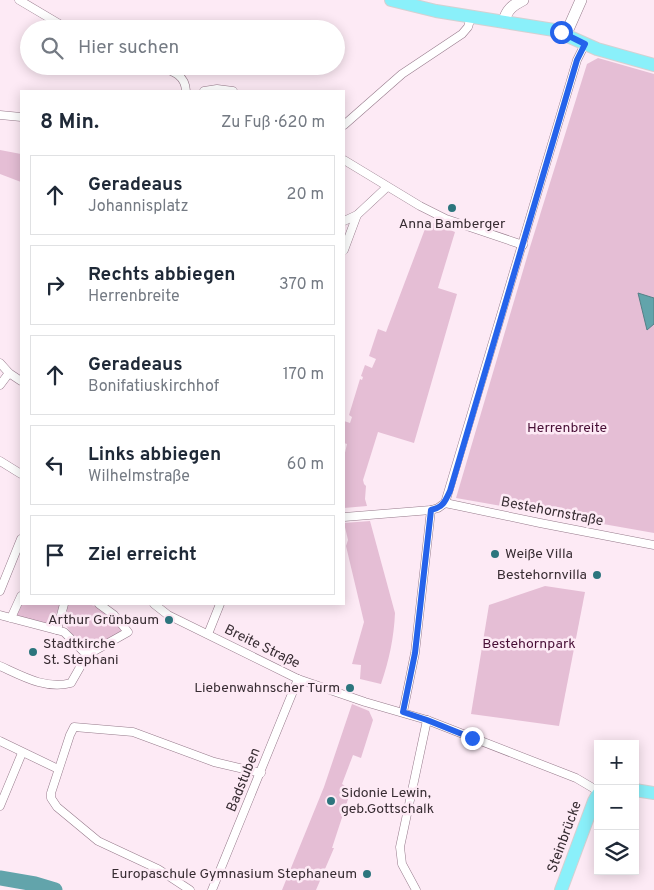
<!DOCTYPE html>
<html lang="de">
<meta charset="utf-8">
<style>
:root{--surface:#fff;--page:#f6f6f7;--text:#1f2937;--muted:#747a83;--line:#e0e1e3}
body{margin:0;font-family:Overpass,sans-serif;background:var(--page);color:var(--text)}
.controls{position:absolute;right:15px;bottom:15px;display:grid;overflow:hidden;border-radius:0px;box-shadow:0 2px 12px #0003}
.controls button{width:45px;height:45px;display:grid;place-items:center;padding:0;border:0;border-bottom:1px solid var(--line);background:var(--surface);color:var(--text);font:25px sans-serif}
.stop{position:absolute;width:15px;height:15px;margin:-11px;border:4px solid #2563eb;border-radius:50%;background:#fff}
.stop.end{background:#2563eb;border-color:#fff;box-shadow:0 1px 5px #0008}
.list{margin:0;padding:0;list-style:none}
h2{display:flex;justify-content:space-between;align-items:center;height:65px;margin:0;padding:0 20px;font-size:21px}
h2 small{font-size:16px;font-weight:400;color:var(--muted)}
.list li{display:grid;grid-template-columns:32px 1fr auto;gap:15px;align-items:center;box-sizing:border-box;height:80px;margin:0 10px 10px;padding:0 10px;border:1px solid var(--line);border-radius:0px}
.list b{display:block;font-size:19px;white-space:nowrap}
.list p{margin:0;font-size:16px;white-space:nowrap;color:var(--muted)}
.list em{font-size:16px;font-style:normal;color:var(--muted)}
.icon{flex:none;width:28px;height:28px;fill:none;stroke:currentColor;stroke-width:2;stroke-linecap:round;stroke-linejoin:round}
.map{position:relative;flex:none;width:654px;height:890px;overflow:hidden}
.search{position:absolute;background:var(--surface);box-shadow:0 2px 12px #0003;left:20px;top:20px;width:325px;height:55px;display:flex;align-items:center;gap:12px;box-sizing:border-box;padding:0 18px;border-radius:28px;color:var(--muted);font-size:19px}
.panel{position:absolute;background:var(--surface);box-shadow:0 2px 12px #0003;left:20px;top:90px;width:325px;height:515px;border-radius:0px}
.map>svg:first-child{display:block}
.green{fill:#e5bed5}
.water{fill:#62a4ab;stroke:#558087}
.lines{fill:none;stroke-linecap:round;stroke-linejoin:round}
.river{stroke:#62a4ab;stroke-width:15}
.street-casing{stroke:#967a8b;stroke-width:9}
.secondary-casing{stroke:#967a8b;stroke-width:12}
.primary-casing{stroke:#d3d1d2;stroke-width:14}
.street{stroke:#fff;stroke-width:8}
.secondary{stroke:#fff;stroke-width:11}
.primary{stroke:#8af0fa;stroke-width:12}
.route{stroke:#2563eb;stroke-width:6}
.poi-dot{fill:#2c757d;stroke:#fdeaf5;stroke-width:2}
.labels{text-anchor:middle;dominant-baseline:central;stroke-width:5;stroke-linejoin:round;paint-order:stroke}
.poi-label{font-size:14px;fill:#372c32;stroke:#fdeaf5;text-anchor:end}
.park-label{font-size:14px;fill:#480f36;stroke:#fdeaf5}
.street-label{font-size:14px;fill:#372c32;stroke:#fdeaf5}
</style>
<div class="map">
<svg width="654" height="890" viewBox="0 0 654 890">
<rect width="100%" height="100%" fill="#fdeaf5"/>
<!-- green -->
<g class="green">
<path d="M598,58L654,74V533L456,498L530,247L587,64Z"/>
<path d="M0,150L21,154V182L0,174Z"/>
<path d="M428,221L455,232L438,288L457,294L414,443L378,432L363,480L364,484L366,486L365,499L367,506L344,508V457L347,444L344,443V421L350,423L352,417L349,415L360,379L362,380L363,377L361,376L365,365L372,368L376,359L369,356L378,329L386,332Z"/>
<path d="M370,521L395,613C394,637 389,661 381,684L360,679L361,665L352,664L364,622L346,546L348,540L344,523Z"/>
<path d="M545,586L585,592L559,726L471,714L489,605Z"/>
<path d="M21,604H61L54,618L44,624L16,616Z"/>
<path d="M68,604C100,604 105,605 124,631L90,650C79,642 70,634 64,622Z"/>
<path d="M352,704L369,711L373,720L361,758L353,755L342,784L351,790L332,848H334L316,890H282L324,787Z"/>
</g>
<!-- water -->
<path class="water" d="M638,293L654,298V324L647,330Z"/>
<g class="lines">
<!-- river -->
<path class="river" d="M0,878L35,884L55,890"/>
<!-- street casing -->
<g class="street-casing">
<g id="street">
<path d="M19,0L68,29"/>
<path d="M158,66C172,71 185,74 186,91"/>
<path d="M204,91L217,89L233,91"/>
<path d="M0,115L21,117"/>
<path d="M344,125L402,74L462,34L468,27L471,17"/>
<path d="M344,160L420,206L446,219L523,245"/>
<path d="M344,221L357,215"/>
<path d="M344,250L357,215L387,187"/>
<path d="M0,363L9,373L21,381"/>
<path d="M0,385L9,373"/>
<path d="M0,461L21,474"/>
<path d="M445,503L577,60L585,44"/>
<path d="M445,503L540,523L654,545"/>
<path d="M344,517L431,510L438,508L445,503"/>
<path d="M0,591L21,539"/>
<path d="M154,604L168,615L298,679L365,702L427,720L576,778L598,791"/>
<path d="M0,615L64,632L87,655L128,632L114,615L99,604"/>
<path d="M11,618L21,596"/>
<path d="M57,630L64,604"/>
<path d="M208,634L220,604"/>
<path d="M0,666C22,676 46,690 71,683L87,655"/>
<path d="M403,712L415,653L431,510"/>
<path d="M0,741L58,769"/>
<path d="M0,806L22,753"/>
<path d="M190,890L158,869L98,841L57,807L51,798V793L70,735L74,727L133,732L214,762L261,773"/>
<path d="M212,890L298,679"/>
<path d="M416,890L402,864L400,847L427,720"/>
</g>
</g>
<!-- secondary casing -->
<g class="secondary-casing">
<g id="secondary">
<path d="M504,22C506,10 513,5 523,0"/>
<path d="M566,34L581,0"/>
</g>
</g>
<!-- primary casing -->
<g class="primary-casing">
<g id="primary">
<path d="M391,0L436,11L554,30L597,49L654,65"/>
<path d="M635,790L654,793"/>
<path d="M561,890L594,801L598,794"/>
</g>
</g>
<!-- street -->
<use href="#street" class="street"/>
<!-- secondary -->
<use href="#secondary" class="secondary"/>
<!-- primary -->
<use href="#primary" class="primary"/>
</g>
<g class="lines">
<!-- route -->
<path class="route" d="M472,738L427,720L403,712L415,653L431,510C443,507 445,502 450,491L577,60L585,44L561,32"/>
</g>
<!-- markers -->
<g class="poi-dot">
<circle cx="452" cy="208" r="5"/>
<circle cx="495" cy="554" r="5"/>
<circle cx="597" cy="575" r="5"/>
<circle cx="169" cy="620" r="5"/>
<circle cx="33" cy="652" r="5"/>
<circle cx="350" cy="688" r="5"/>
<circle cx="331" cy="801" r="5"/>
<circle cx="367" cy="874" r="5"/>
</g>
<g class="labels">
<!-- poi labels -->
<g class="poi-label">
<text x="452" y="224" text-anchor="middle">Anna Bamberger</text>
<text x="505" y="554" text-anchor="start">Weiße Villa</text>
<text x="587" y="575">Bestehornvilla</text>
<text x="159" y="620">Arthur Grünbaum</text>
<text x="43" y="644" text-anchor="start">Stadtkirche<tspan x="43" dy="16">St. Stephani</tspan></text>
<text x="340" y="688">Liebenwahnscher Turm</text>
<text x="341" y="793" text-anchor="start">Sidonie Lewin,<tspan x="341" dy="16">geb.Gottschalk</tspan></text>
<text x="357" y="874">Europaschule Gymnasium Stephaneum</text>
</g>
<!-- park labels -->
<g class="park-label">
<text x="567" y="428">Herrenbreite</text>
<text x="529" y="644">Bestehornpark</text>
</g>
<!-- street labels -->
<g class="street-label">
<text transform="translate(552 512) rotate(11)">Bestehornstraße</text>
<text transform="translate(262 647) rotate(26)">Breite Straße</text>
<text transform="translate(244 780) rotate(-68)">Badstuben</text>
<text transform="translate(565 837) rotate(-70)">Steinbrücke</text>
</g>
</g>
</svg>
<div class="controls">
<button>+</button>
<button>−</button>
<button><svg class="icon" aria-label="layers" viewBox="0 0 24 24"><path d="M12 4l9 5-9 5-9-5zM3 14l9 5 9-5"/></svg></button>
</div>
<div class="stop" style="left:561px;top:32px"></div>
<div class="stop end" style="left:472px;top:738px"></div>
<div class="search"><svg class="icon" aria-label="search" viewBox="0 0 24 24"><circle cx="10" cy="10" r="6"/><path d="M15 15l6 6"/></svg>Hier suchen</div>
<section class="panel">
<h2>8 Min.<small>Zu Fuß · 620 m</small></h2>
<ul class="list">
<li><svg class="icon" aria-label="ahead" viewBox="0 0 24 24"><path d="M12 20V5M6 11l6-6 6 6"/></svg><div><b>Geradeaus</b><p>Johannisplatz</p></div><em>20 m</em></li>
<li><svg class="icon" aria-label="right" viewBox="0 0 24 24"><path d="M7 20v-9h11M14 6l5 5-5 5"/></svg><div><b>Rechts abbiegen</b><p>Herrenbreite</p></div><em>370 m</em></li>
<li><svg class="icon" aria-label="ahead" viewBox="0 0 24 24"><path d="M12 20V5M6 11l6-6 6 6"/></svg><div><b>Geradeaus</b><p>Bonifatiuskirchhof</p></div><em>170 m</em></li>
<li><svg class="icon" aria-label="left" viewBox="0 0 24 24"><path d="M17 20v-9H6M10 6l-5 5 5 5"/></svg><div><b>Links abbiegen</b><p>Wilhelmstraße</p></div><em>60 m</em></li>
<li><svg class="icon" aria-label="arrive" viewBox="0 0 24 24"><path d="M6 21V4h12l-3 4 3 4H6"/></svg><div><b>Ziel erreicht</b></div></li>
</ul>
</section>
</div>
